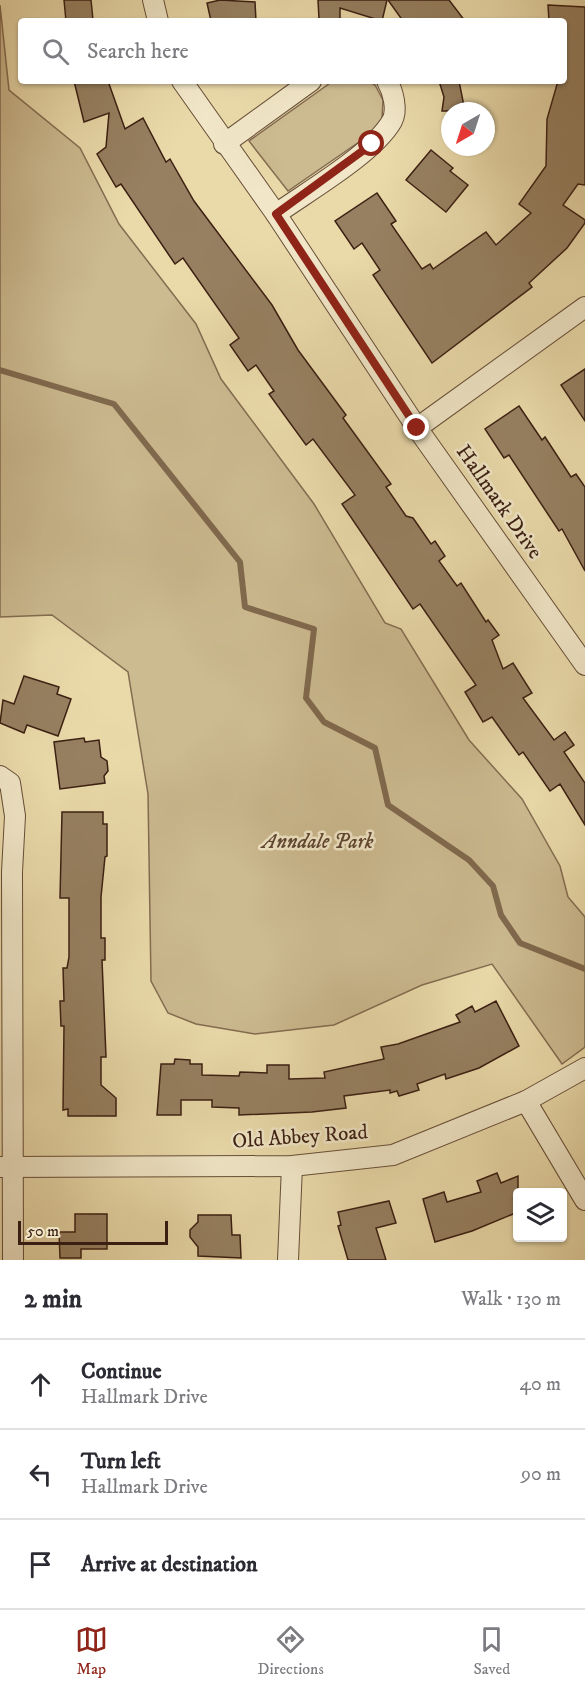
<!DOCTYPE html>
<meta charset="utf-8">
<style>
:root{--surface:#fff;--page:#f2f2f3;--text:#2b2b33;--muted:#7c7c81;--line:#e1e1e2;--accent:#8f2418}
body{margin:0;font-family:"IM FELL DW Pica",serif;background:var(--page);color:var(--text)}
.controls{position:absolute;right:18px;bottom:18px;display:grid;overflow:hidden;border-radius:6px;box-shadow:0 2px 4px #0004}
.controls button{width:54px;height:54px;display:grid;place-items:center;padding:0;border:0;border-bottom:2px solid var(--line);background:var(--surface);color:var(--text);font:30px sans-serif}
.compass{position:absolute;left:441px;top:102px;width:54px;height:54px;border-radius:50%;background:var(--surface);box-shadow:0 2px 4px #0004;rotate:219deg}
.scale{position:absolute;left:18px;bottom:15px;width:150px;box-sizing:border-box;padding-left:6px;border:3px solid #3b1f12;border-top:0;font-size:16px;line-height:21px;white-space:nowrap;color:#3b1f12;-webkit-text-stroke:4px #f1e7c8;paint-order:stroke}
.stop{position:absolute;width:18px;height:18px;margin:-14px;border:4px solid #8f2418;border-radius:50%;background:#fff}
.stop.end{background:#8f2418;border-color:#fff;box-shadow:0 2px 6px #0008}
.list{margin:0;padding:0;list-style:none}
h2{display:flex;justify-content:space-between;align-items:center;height:78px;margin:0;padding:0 24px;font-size:26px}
h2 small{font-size:20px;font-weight:400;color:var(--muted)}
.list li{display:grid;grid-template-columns:39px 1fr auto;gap:18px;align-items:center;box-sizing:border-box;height:90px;padding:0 24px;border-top:2px solid var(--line)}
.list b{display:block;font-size:22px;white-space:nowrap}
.list p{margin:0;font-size:20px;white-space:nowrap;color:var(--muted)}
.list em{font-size:20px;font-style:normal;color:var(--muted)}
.icon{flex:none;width:33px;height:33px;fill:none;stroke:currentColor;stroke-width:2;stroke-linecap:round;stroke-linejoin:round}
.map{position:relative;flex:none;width:585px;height:1260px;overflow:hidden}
.search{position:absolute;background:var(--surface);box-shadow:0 2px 4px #0004;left:18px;right:18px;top:18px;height:66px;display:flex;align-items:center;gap:15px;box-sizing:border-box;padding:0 21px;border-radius:6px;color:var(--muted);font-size:22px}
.sheet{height:348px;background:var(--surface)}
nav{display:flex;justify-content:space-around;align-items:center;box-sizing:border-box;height:84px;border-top:2px solid var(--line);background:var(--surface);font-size:16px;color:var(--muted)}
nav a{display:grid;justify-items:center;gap:3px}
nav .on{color:var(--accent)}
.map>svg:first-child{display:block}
.green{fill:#ccba90;stroke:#846c51;stroke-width:1.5}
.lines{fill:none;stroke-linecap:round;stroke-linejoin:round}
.stream{stroke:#80694e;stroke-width:6}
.building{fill:#968061;stroke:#3b1f12;stroke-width:1.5}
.minor-casing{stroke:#674e38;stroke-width:22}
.minor{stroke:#f1e7c8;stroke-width:20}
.route{stroke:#8f2418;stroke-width:8}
.labels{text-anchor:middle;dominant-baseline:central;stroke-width:5;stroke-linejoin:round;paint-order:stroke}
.street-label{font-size:21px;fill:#3b1f12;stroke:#f1e7c8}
.park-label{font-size:21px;font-style:italic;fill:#5f4632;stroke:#f1e7c8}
</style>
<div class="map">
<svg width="585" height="1260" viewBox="0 0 585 1260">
<rect width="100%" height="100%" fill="#eadaaa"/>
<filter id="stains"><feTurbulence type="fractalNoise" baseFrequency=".00333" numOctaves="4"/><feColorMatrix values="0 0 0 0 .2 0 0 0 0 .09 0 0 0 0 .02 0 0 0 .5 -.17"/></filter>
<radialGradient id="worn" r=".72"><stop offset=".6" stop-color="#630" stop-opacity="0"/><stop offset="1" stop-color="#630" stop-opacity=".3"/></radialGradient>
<!-- green -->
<g class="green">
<path d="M0,5L9,90L80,148L119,224L196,324L221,379L314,504L385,623L401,629L469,740L522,799L560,866L568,897L585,917V1047L562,1064L492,964L422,985L334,1025L255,1034L196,1024L168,1013L151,981L148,794L128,672L52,615L0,617Z"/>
<path d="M333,81H368L375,85L383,100L382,119L372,133L288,191L249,141Z"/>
</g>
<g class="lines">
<!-- stream -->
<path class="stream" d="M0,370L114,404L240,562L245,607L314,629L306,698L324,722L375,748L388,805L469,860L493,886L501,915L520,943L585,969"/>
</g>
<!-- building -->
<g class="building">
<path d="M64,0H91L93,20L66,21Z"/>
<path d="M220,0L255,2L256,21H211L207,3Z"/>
<path d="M318,0H387L382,21L340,8V19H319Z"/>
<path d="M388,0H449L465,21H403Z"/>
<path d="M548,5L585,7V185L578,184L563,205L585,220V223L567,248L529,283L532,287L432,363L373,275L380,270L362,243L354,249L335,221L377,193L396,221L391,224L422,269L430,264L433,269L486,232L496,245L531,213L519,204L546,166L547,119L558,81H564V21H549Z"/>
<path d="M74,81H108L125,129L143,118L166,162L170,159L194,201L272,305L298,350L346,415L343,418L391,484L386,487L406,516L413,518L431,544L435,541L445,556L439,561L457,586L461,583L486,622L488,620L499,635L492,640L503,669L513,663L532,693L523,698L554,740L565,732L574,745L564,752L585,783V825L560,784L550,791L523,752L519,755L492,717L483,722L465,692L476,685L420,604L413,609L342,504L355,495L313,439L306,445L269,394L274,391L256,365L248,371L230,345L239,338L183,258L175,264L121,184L116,187L97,154L106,147L109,113L84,122Z"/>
<path d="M439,81H459L465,111H442L444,97Z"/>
<path d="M431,150L453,168L450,171L468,185L446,212L406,180Z"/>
<path d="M585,369V421L561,385Z"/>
<path d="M519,406L542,440L545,437L571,477L576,474L585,487V571L562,529L559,531L509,455L504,458L485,429Z"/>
<path d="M24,676L59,687L57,694L71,699L58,736L27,725L24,733L0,723L3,700L14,704Z"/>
<path d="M84,738L85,742L99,740L101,757L107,761L108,771L104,776L105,783L60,789L54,742Z"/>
<path d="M62,812H103V824H107V856L105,857L101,897V938H105V960H102L106,1057H101V1085L116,1098V1116H68V1109L63,1110L64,1026H61L60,1001H64L63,968H67L69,957V898H60Z"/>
<path d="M496,1001L519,1046L479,1068L446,1079L445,1074L417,1084L419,1090L399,1096L397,1091L390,1093V1090L344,1096L346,1108L312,1112L239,1115V1108L212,1107V1100H181V1115H157L161,1064H174L175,1059L190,1060V1064H202V1075L239,1076L240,1072L267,1073V1065H289V1079L325,1078L324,1072L384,1059L381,1047L398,1044L460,1022L456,1015L472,1006L475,1012Z"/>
<path d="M497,1173L501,1183L518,1176V1212L472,1231L435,1242L423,1199L444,1192L447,1202L481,1192L477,1181Z"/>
<path d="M389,1201L396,1223L376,1228L386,1260H348L338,1226L341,1225L338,1212Z"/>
<path d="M75,1214H107V1249H81V1258H60L59,1232H75Z"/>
<path d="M198,1215H231L232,1235H240L241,1258L198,1256V1247L190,1237V1230L198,1222Z"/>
</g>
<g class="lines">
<!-- minor casing -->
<g class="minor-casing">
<g id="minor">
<path d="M153,0L158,21"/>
<path d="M182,81L276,214L417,428L585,665"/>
<path d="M224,144L311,81"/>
<path d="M276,214C308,191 373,154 392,121C398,110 393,91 387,81"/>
<path d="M417,428L585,307"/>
<path d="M0,776L10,783L15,816L12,872L13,1260"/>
<path d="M526,1101L585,1200"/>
<path d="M0,1167L292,1166L393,1155L526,1101L585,1068"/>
<path d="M288,1260L292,1166"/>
</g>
</g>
<!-- minor -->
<use href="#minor" class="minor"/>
</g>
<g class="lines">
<!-- route -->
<path class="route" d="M372,144L276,214L417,428"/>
</g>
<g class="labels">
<!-- street labels -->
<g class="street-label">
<text transform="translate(499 502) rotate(55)">Hallmark Drive</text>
<text transform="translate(300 1137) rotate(-4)">Old Abbey Road</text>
</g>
<!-- park labels -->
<g class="park-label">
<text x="318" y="842">Anndale Park</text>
</g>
</g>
<rect width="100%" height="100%" filter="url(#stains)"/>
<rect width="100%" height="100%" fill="url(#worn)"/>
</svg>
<div class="controls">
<button><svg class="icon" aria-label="layers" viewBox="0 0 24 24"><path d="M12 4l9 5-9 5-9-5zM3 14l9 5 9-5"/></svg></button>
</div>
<svg class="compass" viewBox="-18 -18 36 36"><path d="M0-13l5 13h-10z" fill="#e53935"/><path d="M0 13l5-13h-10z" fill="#7c7c81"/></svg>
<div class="scale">50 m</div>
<div class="stop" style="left:372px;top:144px"></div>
<div class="stop end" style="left:417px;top:428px"></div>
<div class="search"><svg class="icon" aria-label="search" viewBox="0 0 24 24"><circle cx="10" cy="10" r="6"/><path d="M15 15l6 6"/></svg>Search here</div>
</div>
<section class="sheet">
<h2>2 min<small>Walk · 130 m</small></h2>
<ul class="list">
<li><svg class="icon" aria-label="ahead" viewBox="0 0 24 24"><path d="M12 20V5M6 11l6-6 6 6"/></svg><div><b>Continue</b><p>Hallmark Drive</p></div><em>40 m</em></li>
<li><svg class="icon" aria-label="left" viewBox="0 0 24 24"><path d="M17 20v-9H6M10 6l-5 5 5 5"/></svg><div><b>Turn left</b><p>Hallmark Drive</p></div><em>90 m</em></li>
<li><svg class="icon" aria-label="arrive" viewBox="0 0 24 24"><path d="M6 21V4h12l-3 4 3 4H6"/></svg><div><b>Arrive at destination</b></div></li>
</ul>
</section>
<nav>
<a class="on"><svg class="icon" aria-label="map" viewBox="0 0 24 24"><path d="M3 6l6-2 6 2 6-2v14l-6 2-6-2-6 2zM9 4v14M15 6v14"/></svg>Map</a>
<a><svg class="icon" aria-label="directions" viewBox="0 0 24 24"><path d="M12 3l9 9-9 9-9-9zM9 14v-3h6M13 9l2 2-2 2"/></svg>Directions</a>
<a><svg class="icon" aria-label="saved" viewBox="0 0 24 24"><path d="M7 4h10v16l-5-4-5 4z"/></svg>Saved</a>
</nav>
